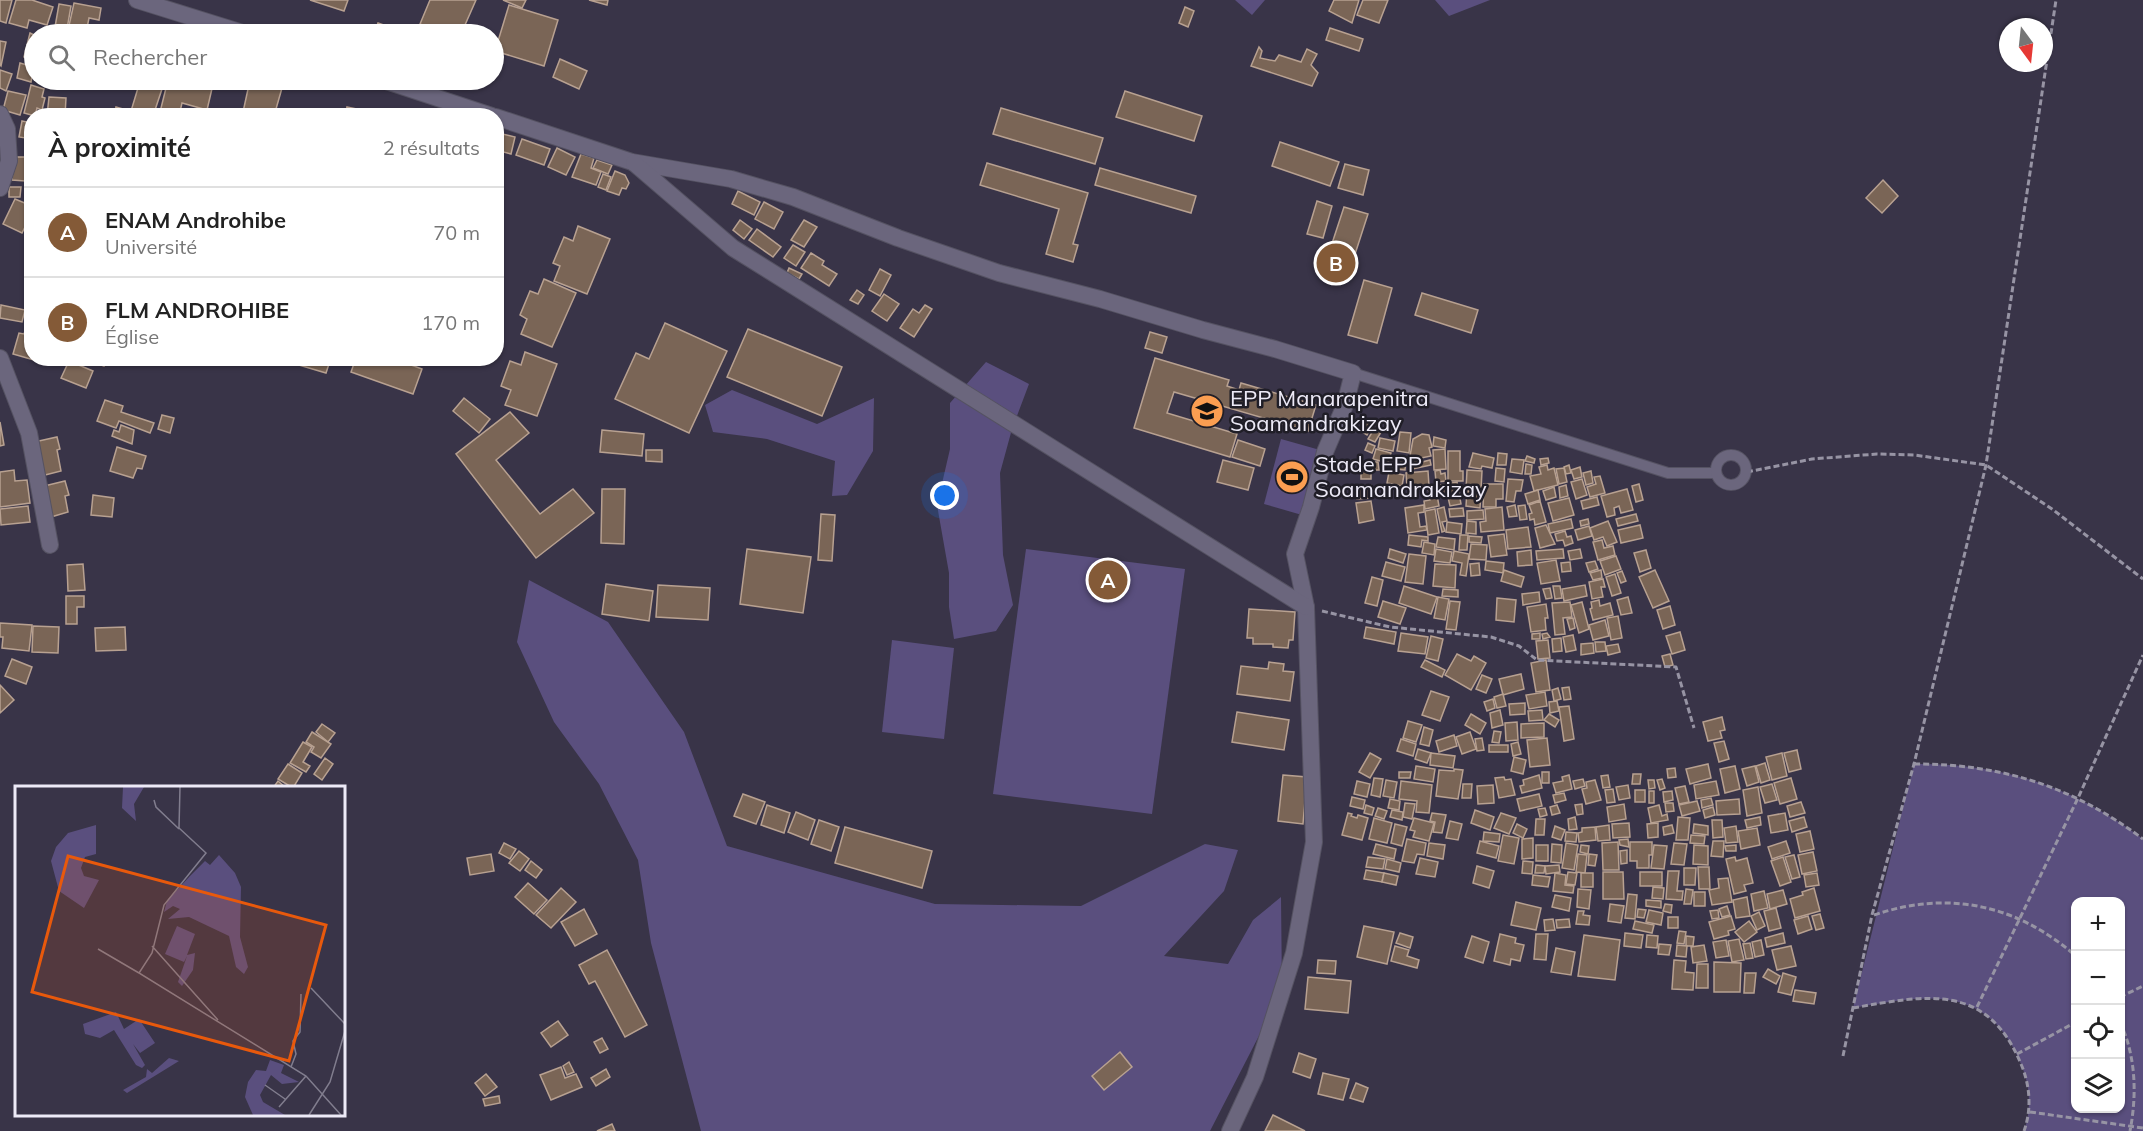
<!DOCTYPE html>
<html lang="fr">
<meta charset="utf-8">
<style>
:root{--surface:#fff;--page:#f6f6f6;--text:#222;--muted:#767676;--line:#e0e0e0;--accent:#845a37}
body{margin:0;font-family:Mulish,sans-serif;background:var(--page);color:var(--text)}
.controls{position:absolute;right:18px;bottom:18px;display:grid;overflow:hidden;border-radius:12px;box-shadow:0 2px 4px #0004}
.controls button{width:54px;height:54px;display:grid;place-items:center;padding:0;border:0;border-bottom:2px solid var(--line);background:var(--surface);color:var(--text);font:30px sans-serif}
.compass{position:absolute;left:1999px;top:18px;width:54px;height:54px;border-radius:50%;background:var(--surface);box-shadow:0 2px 4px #0004;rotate:165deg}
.you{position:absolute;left:945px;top:496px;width:21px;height:21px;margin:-15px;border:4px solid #fff;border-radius:50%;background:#1a73e8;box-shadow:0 0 0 9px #1a73e833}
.badge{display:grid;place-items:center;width:39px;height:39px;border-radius:50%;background:var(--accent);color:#fff;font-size:20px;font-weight:700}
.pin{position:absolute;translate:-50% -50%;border:3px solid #fff;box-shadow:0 2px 6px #0006}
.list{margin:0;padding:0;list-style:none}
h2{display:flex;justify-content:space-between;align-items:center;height:78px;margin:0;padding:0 24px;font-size:26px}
h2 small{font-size:20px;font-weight:400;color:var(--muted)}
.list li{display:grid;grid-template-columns:39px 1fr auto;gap:18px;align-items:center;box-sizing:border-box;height:90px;padding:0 24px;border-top:2px solid var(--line)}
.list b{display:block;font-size:22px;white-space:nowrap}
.list p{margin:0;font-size:20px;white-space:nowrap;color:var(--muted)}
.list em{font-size:20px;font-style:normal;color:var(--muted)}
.icon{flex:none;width:33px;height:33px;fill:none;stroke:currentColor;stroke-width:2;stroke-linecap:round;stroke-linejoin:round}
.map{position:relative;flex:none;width:2143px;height:1131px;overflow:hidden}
.search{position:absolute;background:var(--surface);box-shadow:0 2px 4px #0004;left:24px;top:24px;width:480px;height:66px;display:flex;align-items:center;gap:15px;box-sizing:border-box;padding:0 21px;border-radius:33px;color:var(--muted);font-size:22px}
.panel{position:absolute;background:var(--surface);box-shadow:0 2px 4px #0004;left:24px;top:108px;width:480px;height:258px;border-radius:24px}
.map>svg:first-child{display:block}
.green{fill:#5a4f7e;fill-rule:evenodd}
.building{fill:#7a6556;stroke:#b8a191;stroke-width:1.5}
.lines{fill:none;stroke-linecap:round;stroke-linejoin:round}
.service-casing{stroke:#555262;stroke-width:12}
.minor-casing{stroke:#555262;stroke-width:18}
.path{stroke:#9794a4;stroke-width:3;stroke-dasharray:6 3;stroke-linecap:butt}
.service{stroke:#6b667d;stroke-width:10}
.minor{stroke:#6b667d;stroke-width:16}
.labels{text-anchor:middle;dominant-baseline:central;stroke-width:5;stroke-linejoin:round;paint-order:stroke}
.poi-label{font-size:22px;fill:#edeaf7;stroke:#201e27;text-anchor:start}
.inset-road{fill:none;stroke:#817d8e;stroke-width:1.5}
.view{fill:#e8590c;fill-opacity:0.15;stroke:#e8590c;stroke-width:3}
.inset-edge{fill:none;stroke:#edeaf7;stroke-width:3}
</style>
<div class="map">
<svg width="2143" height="1131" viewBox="0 0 2143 1131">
<rect width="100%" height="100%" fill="#393448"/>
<!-- green -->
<g class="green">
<path d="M1235,0H1265L1252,15Z"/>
<path d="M1435,0H1490L1449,16Z"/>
<path d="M986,362L1029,384L1012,429L1000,473L1003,555L1013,605L996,631L954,639L949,607V573L937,505L950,449V403Z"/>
<path d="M732,390L817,424L874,398L873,451L847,495L832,496L835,461L767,439L713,432L705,405Z"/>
<path d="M1281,439L1320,450L1302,515L1264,504Z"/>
<path d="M1026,549L1185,569L1152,814L993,794Z"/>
<path d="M529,580L608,622L684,732L727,846L935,904L1081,906L1205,844L1238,850L1224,891L1164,956L1228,964L1253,920L1281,897L1282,991L1210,1131H701L651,943L638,860L599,784L554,722L517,642Z"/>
<path d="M892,640L954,648L944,739L882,732Z"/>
<path d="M1914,764C2002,763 2072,786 2143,839V1131H2024C2032,1109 2030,1085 2021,1064C1987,982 1926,995 1853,1008ZM2076,902H2120V1108H2076Z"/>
</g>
<!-- building -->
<g class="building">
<path d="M0,0H12L6,23L0,21Z"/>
<path d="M16,0H32L53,7L47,25L29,20L27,28L9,23Z"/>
<path d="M310,0H348L344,11Z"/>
<path d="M430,0H476L461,34H447L420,24Z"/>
<path d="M503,0H526L522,8Z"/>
<path d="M589,0H608L607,5Z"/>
<path d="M1334,0H1359L1352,23L1329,11Z"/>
<path d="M1363,0H1388L1379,23L1357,15Z"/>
<path d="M74,3L101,8L99,20L89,18L86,33L68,30Z"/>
<path d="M59,4L71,6L67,29L55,27Z"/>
<path d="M509,5L558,20L544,66L495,51Z"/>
<path d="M1185,7L1194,11L1188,27L1179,23Z"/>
<path d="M378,23L392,28L390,34H374Z"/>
<path d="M1330,28L1363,39L1359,51L1326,40Z"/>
<path d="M30,33L34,35V59L24,57Z"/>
<path d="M0,41L6,42L1,66L0,65Z"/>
<path d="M1259,47L1262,51L1260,58L1275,61L1279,55L1301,62L1307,49L1317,54L1311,65L1318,73L1312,86L1251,66Z"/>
<path d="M560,59L587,71L579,89L553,77Z"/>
<path d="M20,63L34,67L31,82L17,78Z"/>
<path d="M0,70L12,74L6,91L0,88Z"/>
<path d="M76,80H100L99,88L75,86Z"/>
<path d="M109,80H129L125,87Z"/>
<path d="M134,80H165L153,116L131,111L138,88L131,86Z"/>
<path d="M168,80H214L207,110L182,103L179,116H159Z"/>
<path d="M250,80L282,88L274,116H256L243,112Z"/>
<path d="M31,85L44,89L42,97L45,98L42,110L37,108L35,116L24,113Z"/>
<path d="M8,91L26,95L20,115L3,110Z"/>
<path d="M1125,91L1202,116L1194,141L1116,117Z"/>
<path d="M49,97L66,98L65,116H47Z"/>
<path d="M116,107L130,111L129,116H114Z"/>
<path d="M347,107L362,110L361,116H345Z"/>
<path d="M1001,108L1103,138L1095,164L993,134Z"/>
<path d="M218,109L235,112L234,116H217Z"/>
<path d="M22,121L32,123V139L19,137Z"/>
<path d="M498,133L515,137L511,154L496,150Z"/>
<path d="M522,139L550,149L544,165L516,155Z"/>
<path d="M1280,142L1339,162L1330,186L1272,166Z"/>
<path d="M557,148L575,157L566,175L548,167Z"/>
<path d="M581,154L594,158L591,168L601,172L596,185L572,177Z"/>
<path d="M14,157H27L25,181L12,180Z"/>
<path d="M597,160L612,165L608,174L593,168Z"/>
<path d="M987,163L1088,193L1073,244L1078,245L1073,262L1046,254L1059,209L980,185Z"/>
<path d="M1345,164L1369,170L1363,195L1338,188Z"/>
<path d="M1100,168L1196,196L1191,213L1095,185Z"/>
<path d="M615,171L625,175L629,183L626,189L622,188L619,195L607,191Z"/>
<path d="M603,174L611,177L606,190L598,187Z"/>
<path d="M1883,180L1898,196L1882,213L1866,198Z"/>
<path d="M9,187H21L20,197H9Z"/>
<path d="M738,191L760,202L754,215L732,204Z"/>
<path d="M15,199L32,206V213L22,233L3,224Z"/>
<path d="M1317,201L1332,206L1323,238L1307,234Z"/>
<path d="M764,202L783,212L774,229L755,219Z"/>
<path d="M1344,207L1368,214L1346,282L1322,274Z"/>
<path d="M740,220L752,229L744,239L733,230Z"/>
<path d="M804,220L817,227L804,247L791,240Z"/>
<path d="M578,226L610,239L587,294L554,281L560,266L553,263L564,237L573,241Z"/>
<path d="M757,229L781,247L773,257L749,240Z"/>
<path d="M793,245L805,252L796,266L784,258Z"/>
<path d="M811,253L824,261L822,265L837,274L829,286L801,268Z"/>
<path d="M789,268L802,274L799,279L787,273Z"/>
<path d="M880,269L891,275L880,296L869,290Z"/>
<path d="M544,279L576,293L552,347L521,334L527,319L520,315L530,291L538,294Z"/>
<path d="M1364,280L1392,288L1377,343L1348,335Z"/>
<path d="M857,290L864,295L858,304L850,300Z"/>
<path d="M1422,293L1478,310L1471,333L1415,315Z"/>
<path d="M884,294L899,304L887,321L872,311Z"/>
<path d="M1,305L25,310L22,322L0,318Z"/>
<path d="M925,305L932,309L914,337L900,328L913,309L919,313Z"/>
<path d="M28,323L32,324V358H42L41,362L13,354L19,333L24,334Z"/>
<path d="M665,323L727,351L689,433L615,399L636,353L649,359Z"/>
<path d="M748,329L842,367L822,416L727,377Z"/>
<path d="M1150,332L1167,337L1162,353L1145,348Z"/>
<path d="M525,352L557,364L537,416L505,405L511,390L501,386L510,361L521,365Z"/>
<path d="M81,358H106L104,366Z"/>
<path d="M293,358H331L326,373L292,363Z"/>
<path d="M356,358H404L403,362L422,369L413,394L351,372Z"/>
<path d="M1155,358L1229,380L1227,386L1239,390L1241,383L1316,405L1308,431L1174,392L1167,413L1237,434L1230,457L1134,428Z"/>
<path d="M69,361L93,371L86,388L61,378Z"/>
<path d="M464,398L490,419L479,433L453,411Z"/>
<path d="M105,400L123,406L121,412L154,423L150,433L119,421L116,428L97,421Z"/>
<path d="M510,412L529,433L496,460L540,514L573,489L594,513L536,558L456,454Z"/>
<path d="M162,415L174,418L170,433L158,429Z"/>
<path d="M1366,420L1373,424L1367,435L1359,430Z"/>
<path d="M0,422L4,445L0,446Z"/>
<path d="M121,425L134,430L132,444L112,436L114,430L119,432Z"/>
<path d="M1374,429L1381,432L1375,442L1368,439Z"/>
<path d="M602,430L644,434L642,456L600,452Z"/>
<path d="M1400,432L1411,433L1409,453L1397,451Z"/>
<path d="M1422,434L1429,435L1432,447L1429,448L1431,456L1421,458L1422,462L1430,460L1431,465L1412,469L1410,456L1413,439Z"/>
<path d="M57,437L60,449L57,450L61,471L41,476L34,442Z"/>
<path d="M1434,437L1446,440L1445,448L1433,446Z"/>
<path d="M1380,438L1395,441L1393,451L1378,448Z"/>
<path d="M1238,440L1265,449L1260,466L1232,457Z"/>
<path d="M1368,443L1375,446L1372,453L1365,450Z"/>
<path d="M117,447L146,456L142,469L137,468L133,478L110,471Z"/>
<path d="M1376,449L1391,453L1388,463L1373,459Z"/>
<path d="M1445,449L1446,469L1434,470L1433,450Z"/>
<path d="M646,450H662V462L646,461Z"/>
<path d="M1448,451H1460V471H1463V481H1448Z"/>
<path d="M1473,453L1494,458L1492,468L1482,466L1481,469L1469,467Z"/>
<path d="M1498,453L1507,454L1506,465H1497Z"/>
<path d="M1395,456L1406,457L1405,470L1394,469Z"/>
<path d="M1527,456L1535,459L1534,463L1525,461Z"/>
<path d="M1548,458L1549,463L1541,465L1540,459Z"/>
<path d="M1512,459L1524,460L1522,474L1510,472Z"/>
<path d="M1223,460L1254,468L1248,490L1217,482Z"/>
<path d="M1361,462H1378L1379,470H1371V479H1361Z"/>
<path d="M1526,464L1532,465L1531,474H1525Z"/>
<path d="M1547,465L1548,470L1554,468L1558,485L1534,491L1530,476L1541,474L1539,467Z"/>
<path d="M1569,465L1571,473L1566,474L1564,467Z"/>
<path d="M1580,467L1582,477L1574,479L1571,470Z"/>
<path d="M1496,468L1505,469L1504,482L1495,481Z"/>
<path d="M1564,468L1567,482L1559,484L1556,469Z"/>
<path d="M14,470L15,481L27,480L30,503L0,507V472Z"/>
<path d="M1440,470L1441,474L1445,473L1446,481L1436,482L1435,471Z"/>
<path d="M1467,470L1482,471L1481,490L1466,489Z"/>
<path d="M1428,471L1429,486L1407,487L1406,473Z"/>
<path d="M1591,471L1593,483L1586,485L1583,473Z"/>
<path d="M1389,472L1404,475L1402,486L1387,483Z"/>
<path d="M1600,476L1605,493L1590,497L1587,487L1596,484L1594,477Z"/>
<path d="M1508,479L1523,480L1521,491H1516L1514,502L1506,501Z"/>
<path d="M1582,479L1587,495L1576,499L1571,482Z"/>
<path d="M65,481L69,495L65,496L68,512L51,517L44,486Z"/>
<path d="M1457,482L1461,504L1450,506L1447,493L1437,495L1439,506L1425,509L1424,501L1430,500L1428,487Z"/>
<path d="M1484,484H1503V499H1496V507H1483Z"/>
<path d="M1639,484L1643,500L1636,502L1632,486Z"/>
<path d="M1371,485L1372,498L1357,499L1356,486Z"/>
<path d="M1566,485L1568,496L1560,498L1559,487Z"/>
<path d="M1554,487L1556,497L1546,500L1543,491Z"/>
<path d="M602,489H625L624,544L601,543Z"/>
<path d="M1627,489L1633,510L1621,513L1619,506L1614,508L1615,515L1607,517L1601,496Z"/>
<path d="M1538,490L1540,500L1528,504L1525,494Z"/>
<path d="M1467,491L1481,492L1480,508L1466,506Z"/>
<path d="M93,495L114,498L112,517L91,515Z"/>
<path d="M1597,497L1599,505L1583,509L1581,501Z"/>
<path d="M1569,498L1574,515L1553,521L1548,503Z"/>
<path d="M1371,501L1374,520L1359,523L1356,503Z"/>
<path d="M1540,501L1546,522L1535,525L1534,519L1530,520L1529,514L1532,513L1529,505Z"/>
<path d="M1424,505V512L1418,513L1420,527L1426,526L1427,530L1408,533L1405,508Z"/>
<path d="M1515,505L1517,516L1509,517L1507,507Z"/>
<path d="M1525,505L1527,519L1520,520L1518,506Z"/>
<path d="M28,506L30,522L1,525L0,509Z"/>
<path d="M1444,507L1447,521L1442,522L1445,531L1442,532L1437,509Z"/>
<path d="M1502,507L1504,530L1481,532L1480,522L1486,521L1485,509Z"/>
<path d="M1463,508L1464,516L1450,517L1449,509Z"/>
<path d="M1435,509L1439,533L1428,535L1425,511Z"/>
<path d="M1483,510L1484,519L1467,520V511Z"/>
<path d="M821,514L835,515L832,561L818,560Z"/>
<path d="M1636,514L1638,521L1618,526L1616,519Z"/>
<path d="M1571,519L1573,528L1550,533L1548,524Z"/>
<path d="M1588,519L1589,524L1581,526L1580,521Z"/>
<path d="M1467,521L1476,522V534L1466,533Z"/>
<path d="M1608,521L1617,542L1607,546L1603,537L1594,540L1590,528Z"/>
<path d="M1447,522L1462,524L1461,534L1446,532Z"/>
<path d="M1546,525L1555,544L1540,548L1535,528Z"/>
<path d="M1640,525L1643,538L1621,543L1618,530Z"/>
<path d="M1589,526L1592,536L1578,540L1575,530Z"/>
<path d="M1528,527L1531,547L1508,549L1506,530Z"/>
<path d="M1565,531L1567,537L1571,536L1573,543L1565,546L1563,540L1557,541L1555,534Z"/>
<path d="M1504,534L1507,555L1491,557L1488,536Z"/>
<path d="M1409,535L1428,537V541L1422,540L1421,547L1408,545Z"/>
<path d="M1460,535H1468L1467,550H1459Z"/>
<path d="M1469,536L1482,537L1481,543L1469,542Z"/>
<path d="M1438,537L1455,539L1454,550L1436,547Z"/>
<path d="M1602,540L1604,548L1613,546L1615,555L1598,560L1593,542Z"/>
<path d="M1424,542L1435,544L1434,555L1422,553Z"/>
<path d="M1471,544L1487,545L1486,560L1469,559Z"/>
<path d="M747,549L811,557L803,613L740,604Z"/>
<path d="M1390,549L1406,554L1403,563L1388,558Z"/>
<path d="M1436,549L1452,552L1450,563L1434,561Z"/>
<path d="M1563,549L1564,558L1537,560L1536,551Z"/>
<path d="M1580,549L1582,558L1570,560L1568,551Z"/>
<path d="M1531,550L1532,565L1518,566L1517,552Z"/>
<path d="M1646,550L1651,568L1640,572L1634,553Z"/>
<path d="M1454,551L1469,554L1466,576L1460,575L1462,563L1452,561Z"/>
<path d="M1409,554L1426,556L1423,584L1405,582Z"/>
<path d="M1616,556L1621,569L1605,575L1600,561Z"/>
<path d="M1556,560L1560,581L1541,584L1537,563Z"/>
<path d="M1486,561L1504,563L1503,573L1485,570Z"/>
<path d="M1595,561L1598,569L1589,572L1586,563Z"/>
<path d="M1386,562L1405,567L1401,581L1382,576Z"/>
<path d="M1570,562L1571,571L1562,572L1561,563Z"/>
<path d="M1479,563L1480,575L1471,576L1470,564Z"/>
<path d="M83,564L85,590L68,591L67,565Z"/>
<path d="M1435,564L1456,565L1455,588L1433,586Z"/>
<path d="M1504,570L1524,577L1521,587L1501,581Z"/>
<path d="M1601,570L1602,578L1593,580L1590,573Z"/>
<path d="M1655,570L1669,601L1653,608L1639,577Z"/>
<path d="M1622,571L1626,581L1621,583L1617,573Z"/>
<path d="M1615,574L1621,593L1612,596L1606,577Z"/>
<path d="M1372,577L1383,580L1377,606L1365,603Z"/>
<path d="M1603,579L1605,587H1601L1603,597L1592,599L1589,582Z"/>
<path d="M606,584L653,591L649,621L602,614Z"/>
<path d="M658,585L710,588L708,620L656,617Z"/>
<path d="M1585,585L1587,596L1564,601L1562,589Z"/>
<path d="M1404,586L1437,597L1431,614L1399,603Z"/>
<path d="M1553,586H1560L1562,598L1555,599Z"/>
<path d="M1550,588L1552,598L1546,599L1543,589Z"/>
<path d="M1443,589L1458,590V597L1442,596Z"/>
<path d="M1539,592L1540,602L1523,605L1522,594Z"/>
<path d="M66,596H84V607H77V624H66Z"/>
<path d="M1438,597L1449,599L1445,620L1434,618Z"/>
<path d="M1628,597L1632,613L1621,615L1617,600Z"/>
<path d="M1497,598L1516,600L1514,622L1496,620Z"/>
<path d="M1599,600L1600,606L1610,603L1613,615L1593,620L1590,609L1592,608L1591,602Z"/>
<path d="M1383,601L1406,608L1400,624L1378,617Z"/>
<path d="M1450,601L1460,602L1456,630L1446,629Z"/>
<path d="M1570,602L1572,617L1563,618L1565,634L1555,635L1552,603Z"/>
<path d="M1582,602L1589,629L1579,633L1571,605Z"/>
<path d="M1546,604L1548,618H1545L1546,630L1531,632L1527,607Z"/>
<path d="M1670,606L1675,625L1663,629L1657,610Z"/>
<path d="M1249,609L1295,612L1293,640H1289L1288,648L1273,647V644H1253V638H1247Z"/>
<path d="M1618,616L1622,638L1611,640L1607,618Z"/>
<path d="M1573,618L1575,628L1570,630L1567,619Z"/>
<path d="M1605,620L1609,636L1593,640L1589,625Z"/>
<path d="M0,623L32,625L29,651L2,648L3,637H0Z"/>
<path d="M33,626L59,627L58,653L32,652Z"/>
<path d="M125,627L126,650L96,651L95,628Z"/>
<path d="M1366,627L1396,632L1394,644L1364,638Z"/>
<path d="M1680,632L1685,650L1672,654L1666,636Z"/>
<path d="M1401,633L1428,637L1425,654L1398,651Z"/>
<path d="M1540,633V639H1532V634Z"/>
<path d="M1547,633L1550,637L1543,639L1542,634Z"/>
<path d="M1573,635L1576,650L1566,652L1563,637Z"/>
<path d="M1431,636L1443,639L1438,661L1426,658Z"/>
<path d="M1561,638L1562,651L1553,652L1552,639Z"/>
<path d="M1548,640L1550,658L1538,659L1536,641Z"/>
<path d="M1595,642H1605L1606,651L1596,652Z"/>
<path d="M1593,643L1594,653L1581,655V644Z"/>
<path d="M1618,644L1620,652L1608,655L1606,646Z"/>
<path d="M1457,654L1471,661L1474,656L1486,663L1471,690L1445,675Z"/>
<path d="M1670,654L1673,665L1665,667L1662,656Z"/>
<path d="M12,659L32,667L26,684L5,676Z"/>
<path d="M1425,660L1445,670L1442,677L1421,667Z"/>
<path d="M1546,660L1550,690L1536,692L1531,663Z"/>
<path d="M1269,662L1284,664L1283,671L1294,672L1290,701L1237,694L1241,666L1268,669Z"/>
<path d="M1521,674L1524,689L1503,695L1499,679Z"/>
<path d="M1482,675L1492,679L1486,693L1476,689Z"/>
<path d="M0,685L14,700L0,713Z"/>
<path d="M1569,687L1571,699L1564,700L1562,688Z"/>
<path d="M1558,688L1561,699L1554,701L1552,690Z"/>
<path d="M1431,691L1449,697L1440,721L1422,715Z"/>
<path d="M1545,692L1547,706L1529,709L1526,695Z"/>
<path d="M1503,694L1506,706L1497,708L1494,697Z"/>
<path d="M1493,699L1495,708L1487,711L1484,702Z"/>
<path d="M1557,701L1559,711L1550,713L1549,702Z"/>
<path d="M1525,703V714L1510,715L1509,704Z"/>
<path d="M1569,706L1574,739L1564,741L1559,707Z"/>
<path d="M1500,710L1503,725L1492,728L1490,713Z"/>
<path d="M1542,710L1543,720L1529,721L1528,711Z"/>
<path d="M1237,712L1289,720L1284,750L1232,742Z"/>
<path d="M1471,714L1486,723L1480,734L1465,725Z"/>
<path d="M1549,714L1559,720L1555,727L1544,720Z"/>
<path d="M1722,717L1725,730L1720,731L1722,738L1708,741L1703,722Z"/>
<path d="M1408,721L1422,725L1416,742L1403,738Z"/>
<path d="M1517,722L1518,740L1506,741L1505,723Z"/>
<path d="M1544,723V737L1521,738V724Z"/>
<path d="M322,724L335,733L328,742L316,732Z"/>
<path d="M1424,727L1433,730L1429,746L1420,744Z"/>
<path d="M1494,731L1501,732L1499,743L1492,742Z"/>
<path d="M312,732L331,744L321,758L311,752L314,747L306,742Z"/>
<path d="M1470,732L1476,749L1462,754L1456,737Z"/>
<path d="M1454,735L1457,746L1439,752L1436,741Z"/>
<path d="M1482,738L1484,750L1477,751L1475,739Z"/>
<path d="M1547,738L1550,765L1530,767L1527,740Z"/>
<path d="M1401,739L1416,744L1413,756L1397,751Z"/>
<path d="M1724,741L1729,759L1719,762L1714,743Z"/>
<path d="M303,742L312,747L303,762L310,766L306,772L290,763Z"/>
<path d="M1518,742L1521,754L1513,756L1511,744Z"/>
<rect x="1489" y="745" width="19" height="7"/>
<path d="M1418,749L1431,753L1427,763L1415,759Z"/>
<path d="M1797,750L1801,769L1789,772L1784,753Z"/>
<path d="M1370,753L1381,759L1370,778L1359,772Z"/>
<path d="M1431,753L1455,756L1453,768L1430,765Z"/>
<path d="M1782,753L1787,776L1772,780L1766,757Z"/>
<path d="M1514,757L1526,760L1523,774L1511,771Z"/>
<path d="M325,758L333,764L322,780L314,774Z"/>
<path d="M1765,763L1770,780L1761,783L1756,766Z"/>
<path d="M288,764L302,773L293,788L278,779Z"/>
<path d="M1708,764L1711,778L1690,784L1686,769Z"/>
<path d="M1416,766L1435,769L1433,782L1414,779Z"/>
<path d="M1735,766L1740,789L1725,793L1720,769Z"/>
<path d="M1755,766L1759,782L1747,786L1742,769Z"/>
<path d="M1675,768L1676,777L1668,778L1667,769Z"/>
<path d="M1454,769L1463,770L1458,799L1436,796L1439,770L1454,771Z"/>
<path d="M1399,772H1411L1410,778H1399Z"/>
<rect x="1542" y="772" width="7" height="11"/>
<path d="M1633,774H1641L1640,784H1632Z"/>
<path d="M1283,775L1307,777L1303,824L1278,821Z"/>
<path d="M1539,775L1542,788L1522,793L1520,786L1524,785L1523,780Z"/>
<path d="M1569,775L1572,789L1556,793L1553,783L1563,781L1562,777Z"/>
<path d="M1608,775L1610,787L1603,788L1601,776Z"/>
<path d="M1504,777L1505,780L1511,779L1515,795L1499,798L1495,778Z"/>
<path d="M1374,778L1383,779L1380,797L1371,795Z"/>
<path d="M1791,778L1797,799L1780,804L1774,783Z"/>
<path d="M1583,779L1585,786L1575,789L1573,781Z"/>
<path d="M1662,779L1665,788L1660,790L1657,780Z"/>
<path d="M1386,780L1397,782L1394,798L1383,796Z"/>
<path d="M1595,780L1601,800L1586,804L1582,789L1587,788L1586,782Z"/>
<path d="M1648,780H1654L1655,788L1649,789Z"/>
<path d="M278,781L286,788H273Z"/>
<path d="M1357,781L1370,784L1367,797L1354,794Z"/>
<path d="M1401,781L1432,785L1429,813L1416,812L1417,801L1399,799Z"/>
<path d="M1716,781L1719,795L1696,799L1694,785Z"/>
<path d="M1463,784H1472L1471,798H1462Z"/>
<path d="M1772,784L1777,800L1765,803L1760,787Z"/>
<path d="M1493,785L1494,803L1478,804L1477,786Z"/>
<path d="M1628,785L1630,798L1619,800L1616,787Z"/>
<path d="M1685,786L1689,802L1679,804L1675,788Z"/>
<path d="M1758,787L1762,813L1747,816L1743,790Z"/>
<path d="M1613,789L1615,802L1607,803L1605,790Z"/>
<rect x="1635" y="790" width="10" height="12"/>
<rect x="1649" y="791" width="5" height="12"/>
<path d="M1672,791L1673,800L1664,802L1663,792Z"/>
<path d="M1564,793L1566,800L1555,803L1553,795Z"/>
<path d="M743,794L765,802L756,824L734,816Z"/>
<path d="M1539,794L1542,806L1520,811L1517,799Z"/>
<path d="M1352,797L1365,800L1363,809L1350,806Z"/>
<path d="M1711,798L1713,805L1702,808L1701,800Z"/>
<path d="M1390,799L1400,801L1399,810L1388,808Z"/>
<path d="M1739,799L1740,814L1717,815L1716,801Z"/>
<path d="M1697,801L1700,811L1682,816L1679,805Z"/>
<path d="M1801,802L1805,813L1790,817L1787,806Z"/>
<path d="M1405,803L1415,804L1412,819L1403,817Z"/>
<path d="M1665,803H1673L1674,811L1666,812Z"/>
<path d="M1582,804L1583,814L1577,815L1575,805Z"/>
<path d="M1624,804L1626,819L1609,822L1607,807Z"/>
<path d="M767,805L790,813L784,833L761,825Z"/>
<path d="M1366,805L1374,808L1372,815L1364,813Z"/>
<path d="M1557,805L1560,813L1552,815L1550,807Z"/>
<path d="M1659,805L1662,816L1667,814L1668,820L1651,823L1648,808Z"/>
<path d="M1713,807L1715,815L1705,818L1703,810Z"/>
<path d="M1378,808L1387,811L1384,819L1375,816Z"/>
<path d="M1545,808L1547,815L1540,817L1538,809Z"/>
<path d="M1392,810L1403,812L1402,820L1390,817Z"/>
<path d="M1475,810L1494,817L1490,830L1471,823Z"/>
<path d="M796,812L815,820L808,840L788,832Z"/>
<path d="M1348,813L1352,814L1351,816L1357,818L1358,815L1368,818L1362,840L1342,835Z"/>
<path d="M1432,813L1446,815L1442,833L1433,832L1435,822L1430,821Z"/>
<path d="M1501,813L1516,818L1509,834L1494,828Z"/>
<path d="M1785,813L1788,830L1771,833L1768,816Z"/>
<path d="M1575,817L1577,829L1569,830L1568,819Z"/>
<path d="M1678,817L1690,818L1688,840H1676Z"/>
<path d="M1760,817L1761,825L1747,828L1745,820Z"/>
<path d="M1804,817L1807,827L1792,832L1789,821Z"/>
<path d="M1374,818L1392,823L1387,843L1369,839Z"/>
<path d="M1414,818L1434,823L1429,841L1413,837L1415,831L1410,830Z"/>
<path d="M1536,819H1545L1544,835H1535Z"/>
<path d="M819,820L839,827L831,851L811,844Z"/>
<path d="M1712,820H1722L1723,837L1713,838Z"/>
<path d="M1450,821L1462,824L1458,840L1446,838Z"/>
<path d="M1629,823L1630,837L1613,838L1612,824Z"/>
<path d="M1658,823V837L1648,838L1647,824Z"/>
<path d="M1395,824L1407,827L1402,846L1391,843Z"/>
<path d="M1517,824L1527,829L1523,838L1513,833Z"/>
<path d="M1694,824L1708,826V835L1693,833Z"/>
<path d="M1609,825L1610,840L1598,841L1596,827Z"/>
<path d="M1672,825L1674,833L1664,835L1663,827Z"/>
<path d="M1555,826L1565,830L1561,840L1552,837Z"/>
<path d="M1736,826L1738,842L1726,843L1724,828Z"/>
<path d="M845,827L932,851L922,888L835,863Z"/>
<path d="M1595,827L1596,840L1579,842L1578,833L1582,832V828Z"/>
<path d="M1757,828L1760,845L1741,849L1738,831Z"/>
<path d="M1810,831L1814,849L1800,852L1796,834Z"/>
<path d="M1484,832L1500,834L1499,842L1483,841Z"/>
<path d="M1566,832L1577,833L1576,842L1565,841Z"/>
<path d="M1503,835L1519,838L1514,864L1498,861Z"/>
<path d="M1691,835L1705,836L1704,844L1690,843Z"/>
<path d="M1533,838V858L1522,859V839Z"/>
<path d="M1407,839L1426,843L1424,855L1417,854L1414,863L1402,861Z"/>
<path d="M1628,839L1629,847L1620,845L1619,840Z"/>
<path d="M1480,841L1499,846L1496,858L1477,853Z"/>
<path d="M1713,841H1724L1723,857L1711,856Z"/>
<path d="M1786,841L1790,853L1772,859L1768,847Z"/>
<path d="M1618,842L1619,870H1603L1602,843Z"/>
<path d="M1630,842H1652V855H1649V868H1637V861H1630Z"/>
<path d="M504,843L516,849L510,859L499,853Z"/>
<path d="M1429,843L1445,845L1443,859L1427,856Z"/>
<path d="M1566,843L1578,845L1574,870L1562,868Z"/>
<path d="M1674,843L1687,844L1684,865L1671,864Z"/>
<path d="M1376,844L1396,849L1394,859L1373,854Z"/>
<path d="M1552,844L1562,845L1561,863L1551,862Z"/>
<rect x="1536" y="845" width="12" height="16"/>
<path d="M1581,845L1589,846L1588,854L1580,852Z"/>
<path d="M1654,845L1667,846L1664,869L1651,868Z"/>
<path d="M1694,845L1708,846V865L1693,864Z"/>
<path d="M1736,845V851H1726L1725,846Z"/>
<path d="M1627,850V863L1621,864L1620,851Z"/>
<path d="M519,851L529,859L520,871L509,863Z"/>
<path d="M1813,852L1817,871L1802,874L1798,855Z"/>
<path d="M491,854L494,871L470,875L467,858Z"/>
<path d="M1578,854L1587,855L1585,873L1576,872Z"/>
<path d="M1589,854L1597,855L1595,866L1588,865Z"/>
<path d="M1794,855L1800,877L1792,879L1785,857Z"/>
<path d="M1368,857L1385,859L1383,869L1366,867Z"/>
<path d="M1735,857L1736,861L1747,858L1753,883L1744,885L1746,891L1734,894L1726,859Z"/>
<path d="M1783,857L1791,882L1780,886L1771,861Z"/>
<path d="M1420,858L1438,862L1435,877L1416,874Z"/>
<path d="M1387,859L1401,863L1399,872L1385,869Z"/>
<path d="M531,861L542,870L536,878L525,870Z"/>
<path d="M1523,861L1533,862L1532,874L1522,873Z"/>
<path d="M1536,865L1545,866L1544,873H1535Z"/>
<path d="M1559,865L1560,872L1546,874L1545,866Z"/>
<path d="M1477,866L1494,871L1489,888L1473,883Z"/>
<path d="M1698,867H1709L1710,889H1699Z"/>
<path d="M1684,868H1696L1695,885H1684Z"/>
<path d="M1366,870L1384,873L1382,882L1364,879Z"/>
<path d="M1668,871H1679L1677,891H1683L1682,900L1666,899Z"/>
<path d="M1568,872L1577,873L1575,885L1566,884Z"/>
<path d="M1603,872H1623L1624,899H1603Z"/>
<rect x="1640" y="872" width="22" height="14"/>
<path d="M1384,873L1398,876L1396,885L1382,882Z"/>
<path d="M1555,873L1566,875L1565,885L1574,886L1573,893L1553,891Z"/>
<rect x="1581" y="873" width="12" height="14"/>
<path d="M1817,873L1819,885L1806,887L1804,875Z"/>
<path d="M1533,875L1550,877L1548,887L1532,885Z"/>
<path d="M1728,878L1732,902L1712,905L1709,890L1719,888L1718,879Z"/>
<path d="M528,883L547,900L534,914L515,897Z"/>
<path d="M1653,887L1664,888L1663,899L1652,898Z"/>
<path d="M561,888L576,902L551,928L536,915Z"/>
<path d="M1814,888L1820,911L1795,918L1790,899L1803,895L1802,892Z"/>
<path d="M1578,889L1591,890L1589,909L1577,907Z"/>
<path d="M1686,889L1693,890L1691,904H1684Z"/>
<path d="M1783,890L1787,904L1770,909L1767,894Z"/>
<path d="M1764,891L1768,908L1754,911L1751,894Z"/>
<rect x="1694" y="892" width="11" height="14"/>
<path d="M1628,894L1637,895L1635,919L1625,918Z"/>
<path d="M1555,895L1571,898L1569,911L1552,907Z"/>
<path d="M1747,897L1750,916L1736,918L1733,900Z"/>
<path d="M1646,900L1661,901V908L1646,906Z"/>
<path d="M1516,902L1541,908L1536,930L1511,925Z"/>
<path d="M1610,904L1624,906L1621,923L1608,921Z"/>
<path d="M1665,904L1672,905L1671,913L1663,911Z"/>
<path d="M1727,906L1730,915L1722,917L1719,909Z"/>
<path d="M1776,908L1781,928L1769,931L1764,911Z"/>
<path d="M584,909L597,934L575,946L561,922Z"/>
<path d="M1638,909L1646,910L1644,918L1637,917Z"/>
<path d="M1649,910L1663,913L1661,925L1646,922Z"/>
<path d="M1718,910L1719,918L1712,919L1710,911Z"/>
<path d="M1578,911H1584L1583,915L1590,916L1589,925L1576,924Z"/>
<path d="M1759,912L1765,926L1757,930L1751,916Z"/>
<path d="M1820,914L1824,928L1816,930L1812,916Z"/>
<path d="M1731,916L1735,929L1728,931L1729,935L1714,939L1709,922Z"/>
<path d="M1808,916L1812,929L1798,934L1794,920Z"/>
<rect x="1668" y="917" width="10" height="11"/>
<path d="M1553,919L1555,930L1545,931L1544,920Z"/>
<path d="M1569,919L1570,927L1557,928L1556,920Z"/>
<path d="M1635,921L1654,925L1652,933L1633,929Z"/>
<path d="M1749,921L1757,932L1744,942L1735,932Z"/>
<path d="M1364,926L1394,932L1387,964L1357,957Z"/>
<path d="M1679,931L1686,932L1684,944L1677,943Z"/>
<path d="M1400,933L1413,937L1410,948L1396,943Z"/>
<path d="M1625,933L1643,935L1641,948L1624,946Z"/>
<path d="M1783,933L1785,943L1767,947L1765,938Z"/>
<path d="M1500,934L1516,938L1515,943L1524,945L1520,961L1511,959L1510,965L1494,961Z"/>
<path d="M1536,934H1548L1546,960L1534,959Z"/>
<path d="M1584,935L1620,940L1615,980L1578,976Z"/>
<path d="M1647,935L1658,936L1657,948L1646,947Z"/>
<path d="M1472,936L1489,942L1483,963L1465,957Z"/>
<path d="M1686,936L1694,937L1693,946H1686Z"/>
<path d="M1739,939L1744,960L1732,962L1728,941Z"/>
<path d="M1726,940L1729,956L1716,958L1713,942Z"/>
<path d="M1761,940L1764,955L1755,957L1752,942Z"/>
<path d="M1750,943L1753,958L1746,959L1743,944Z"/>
<path d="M1659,944L1671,945L1669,955L1658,954Z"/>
<path d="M1677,945L1687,946L1686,957L1676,956Z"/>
<path d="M1704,945L1707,961L1693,963L1691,947Z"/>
<path d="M1395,946L1409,950L1407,956L1419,960L1417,968L1391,961Z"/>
<path d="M1791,946L1796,966L1777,970L1772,950Z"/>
<path d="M1556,948L1575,952L1571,975L1551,972Z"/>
<path d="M607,950L647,1025L625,1037L595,981L589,984L579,965Z"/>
<path d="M1318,960L1336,961L1335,974L1317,973Z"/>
<path d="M1674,960L1686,961L1685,972L1694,973L1693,990L1672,989Z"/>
<path d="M1714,962L1741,963L1740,992H1714Z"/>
<path d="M1697,964H1708V988H1696Z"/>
<path d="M1768,969L1780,976L1776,984L1763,977Z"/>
<path d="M1745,973H1756L1754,993H1744Z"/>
<path d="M1783,973L1796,977L1791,995L1778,992Z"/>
<path d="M1308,977L1351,981L1348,1013L1305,1009Z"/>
<path d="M1795,990L1816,993L1814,1004L1793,1001Z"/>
<path d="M558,1021L568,1035L551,1047L541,1033Z"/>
<path d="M602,1038L608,1049L600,1053L594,1042Z"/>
<path d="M1120,1052L1132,1067L1104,1090L1092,1076Z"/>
<path d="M1299,1053L1316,1059L1310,1078L1293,1072Z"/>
<path d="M569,1062L574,1072L567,1075L563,1066Z"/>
<path d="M561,1067L565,1078L576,1074L582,1087L551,1100L540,1075Z"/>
<path d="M606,1069L610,1077L596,1086L591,1078Z"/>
<path d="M1323,1073L1349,1079L1343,1100L1318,1094Z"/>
<path d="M486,1074L497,1087L485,1096L475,1083Z"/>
<path d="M1356,1083L1368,1088L1363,1102L1350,1098Z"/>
<path d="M499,1096L500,1103L485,1106L483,1099Z"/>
<path d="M1273,1115L1305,1131H1265Z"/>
<path d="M612,1124L615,1131H597Z"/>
</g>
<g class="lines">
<!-- service casing -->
<g class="service-casing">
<g id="service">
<path d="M1353,373L1668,473H1716"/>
<circle cx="1731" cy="470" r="15"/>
</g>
</g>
<!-- minor casing -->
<g class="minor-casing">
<g id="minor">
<path d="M137,0L246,34"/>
<path d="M383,80L492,116"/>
<path d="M0,114L7,129L9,161L0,188"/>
<path d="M496,117L632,162L731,179L793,197L898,238L999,273L1100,299L1203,330L1275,349L1353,373L1345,405L1325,452L1311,507L1295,554L1306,607L1314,842L1294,953L1255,1077L1230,1131"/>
<path d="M634,163L733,248L1306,607"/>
<path d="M0,358L29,433L50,545"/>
</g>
</g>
<!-- path -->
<g class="path">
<path d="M1747,472L1812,459L1877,454L1914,455L1986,465L2052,509L2143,579"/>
<path d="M1322,611L1390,627L1491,637L1519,646L1537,660L1676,667L1694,728"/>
<path d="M1914,764C2002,764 2072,786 2143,839"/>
<path d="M1874,915C1948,890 2016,904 2076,956"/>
<path d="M2120,997L2143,986"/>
<path d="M1977,1007L2078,798L2143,655"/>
<path d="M1853,1008C1926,995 1987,982 2021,1064C2030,1085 2032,1109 2024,1131"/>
<path d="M2120,1022C2136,1056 2137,1095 2130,1131"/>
<path d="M2017,1054L2076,1022"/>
<path d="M1843,1056L1872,915L1914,764L1986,465L2056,0"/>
<path d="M2030,1112L2143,1128"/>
</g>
<!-- service -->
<use href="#service" class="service"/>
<!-- minor -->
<use href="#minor" class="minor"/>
</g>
<!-- icons -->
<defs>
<g id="school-disc" transform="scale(1.725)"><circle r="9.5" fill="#fb9e51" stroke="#201e27"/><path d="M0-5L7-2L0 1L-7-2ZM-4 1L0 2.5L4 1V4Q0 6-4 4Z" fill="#111"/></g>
<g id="stadium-disc" transform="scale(1.725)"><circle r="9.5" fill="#fb9e51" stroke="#201e27"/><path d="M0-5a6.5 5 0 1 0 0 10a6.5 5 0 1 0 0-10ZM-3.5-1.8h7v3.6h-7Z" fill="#111"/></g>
</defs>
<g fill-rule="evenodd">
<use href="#school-disc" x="1207" y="411"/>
<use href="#stadium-disc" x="1292" y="477"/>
</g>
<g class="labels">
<!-- poi labels -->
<g class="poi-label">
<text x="1230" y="398">EPP Manarapenitra<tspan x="1230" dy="25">Soamandrakizay</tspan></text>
<text x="1315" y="464">Stade EPP<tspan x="1315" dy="25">Soamandrakizay</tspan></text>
</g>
</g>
<!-- overview -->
<g transform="translate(15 786)">
<rect width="330" height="330" fill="#393448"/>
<path d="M108,1H129L119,18L121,35L107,22ZM81,39V68L70,71L66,82L69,90L84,94L69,122L44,105L36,75L41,61L53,47ZM204,69L220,87L226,101L225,151L233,181L229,188L221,181L214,150L174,131L153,133L165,123L158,120L149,126L152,115L175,90L190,75L195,79ZM162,140L180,148L172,169L180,167L178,184L167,200L163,196L172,170L169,176L150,168ZM101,226L109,243L124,233L140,257L125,267L118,258L130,279L127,282L121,279L99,244L85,252L70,248L68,238ZM154,272L164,275L112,307L108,304L131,291L132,283L137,287ZM255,274L269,279L266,287L284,296L267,298L256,289L245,309L248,316L270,329H238L230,311L233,296L241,284L251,285Z" fill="#5a4f7e"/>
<path class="inset-road" d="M165,1L164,42L191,67L149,119L137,167L124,187L291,290L326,329M139,14L141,21L164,43M137,160L203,234M83,163L124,187M296,202L330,238M276,281L281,268L278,255L285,246L286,208M250,299L270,313M264,321L291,290M294,329L315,296L330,245"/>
<path class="view" d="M53,70L311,139L274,275L17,206Z"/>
<rect width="330" height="330" class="inset-edge"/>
</g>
</svg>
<div class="controls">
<button>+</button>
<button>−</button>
<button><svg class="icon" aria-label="locate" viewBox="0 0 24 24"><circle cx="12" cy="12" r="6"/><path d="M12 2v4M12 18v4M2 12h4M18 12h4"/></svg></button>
<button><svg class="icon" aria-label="layers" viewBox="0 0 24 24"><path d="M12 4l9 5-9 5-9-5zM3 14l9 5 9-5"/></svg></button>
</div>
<svg class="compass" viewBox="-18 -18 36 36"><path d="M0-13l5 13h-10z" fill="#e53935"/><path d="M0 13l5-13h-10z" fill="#767676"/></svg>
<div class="you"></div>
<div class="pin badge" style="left:1108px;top:580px">A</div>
<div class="pin badge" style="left:1336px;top:263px">B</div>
<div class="search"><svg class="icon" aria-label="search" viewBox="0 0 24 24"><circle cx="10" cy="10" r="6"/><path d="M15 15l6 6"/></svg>Rechercher</div>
<section class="panel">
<h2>À proximité<small>2 résultats</small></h2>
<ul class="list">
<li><span class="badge">A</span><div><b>ENAM Androhibe</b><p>Université</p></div><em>70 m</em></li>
<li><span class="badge">B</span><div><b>FLM ANDROHIBE</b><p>Église</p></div><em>170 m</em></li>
</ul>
</section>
</div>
